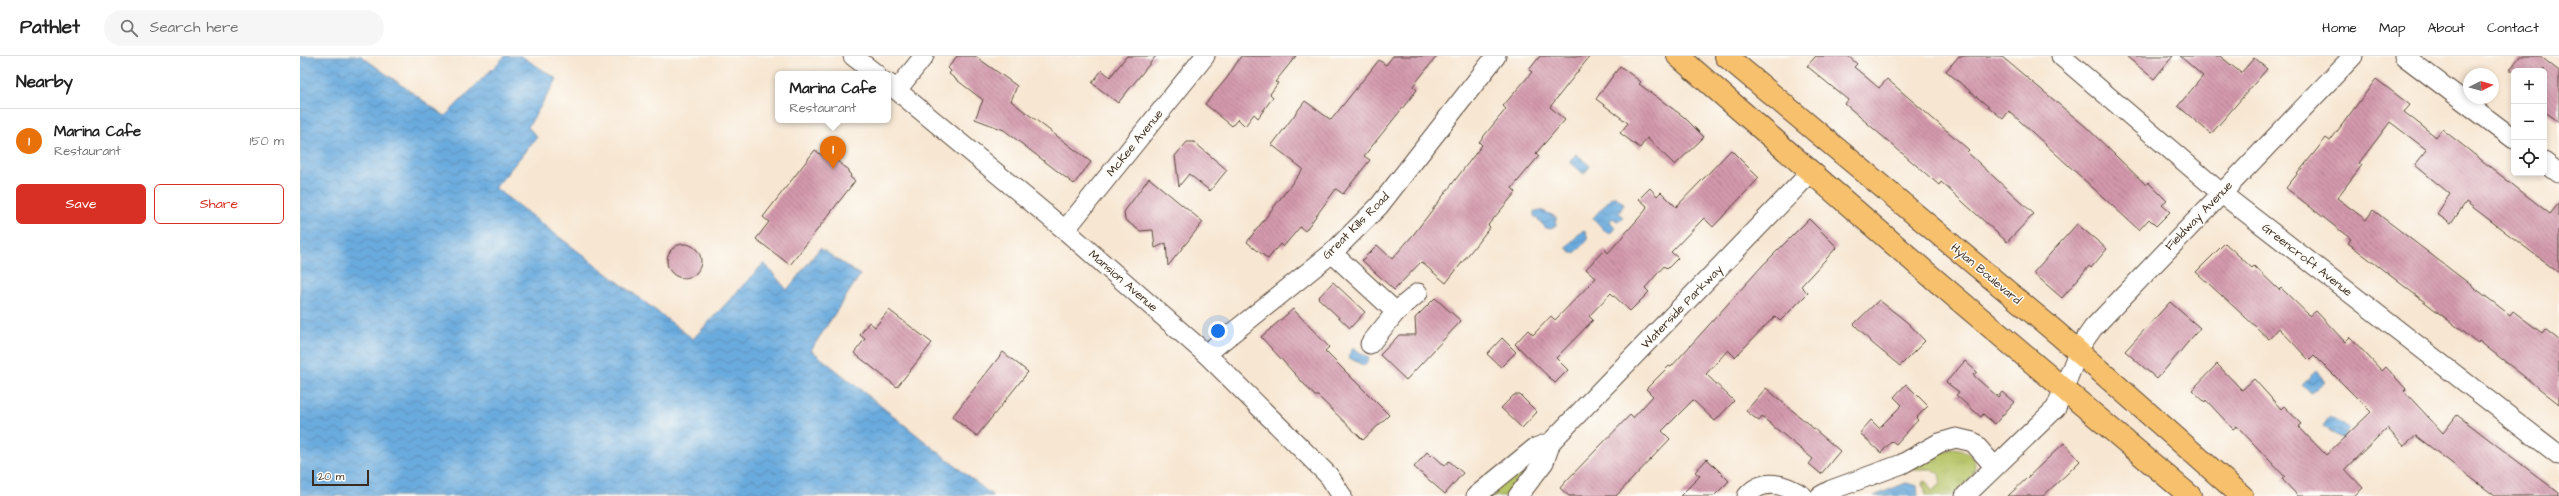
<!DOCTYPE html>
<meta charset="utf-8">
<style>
:root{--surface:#fff;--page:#f6f6f6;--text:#222;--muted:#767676;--line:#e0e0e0;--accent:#d93025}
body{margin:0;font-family:"Architects Daughter",sans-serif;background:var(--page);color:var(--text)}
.controls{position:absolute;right:12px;top:12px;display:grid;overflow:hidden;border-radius:6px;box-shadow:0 2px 6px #0003}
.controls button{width:36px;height:36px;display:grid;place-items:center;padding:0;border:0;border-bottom:1px solid var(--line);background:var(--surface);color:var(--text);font:20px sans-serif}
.compass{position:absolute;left:2163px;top:12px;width:36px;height:36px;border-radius:50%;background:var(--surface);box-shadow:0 2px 6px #0003;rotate:85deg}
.scale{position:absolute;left:12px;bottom:10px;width:57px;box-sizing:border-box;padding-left:4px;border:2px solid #3b2a1e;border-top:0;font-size:11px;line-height:14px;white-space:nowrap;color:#3b2a1e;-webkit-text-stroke:3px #fdfcf7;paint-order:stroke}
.you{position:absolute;left:918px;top:275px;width:14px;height:14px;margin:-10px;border:3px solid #fff;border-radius:50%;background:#1a73e8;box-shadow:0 0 0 6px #1a73e833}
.badge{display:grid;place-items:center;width:26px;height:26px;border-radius:50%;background:var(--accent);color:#fff;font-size:13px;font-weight:700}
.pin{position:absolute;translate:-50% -33px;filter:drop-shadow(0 1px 2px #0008)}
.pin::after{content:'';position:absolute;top:21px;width:14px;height:12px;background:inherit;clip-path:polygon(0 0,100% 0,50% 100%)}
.popup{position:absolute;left:475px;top:15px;width:116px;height:52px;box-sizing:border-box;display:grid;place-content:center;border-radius:6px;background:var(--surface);filter:drop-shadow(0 1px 3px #0005);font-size:13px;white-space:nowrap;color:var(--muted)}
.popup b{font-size:15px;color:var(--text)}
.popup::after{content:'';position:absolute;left:50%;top:100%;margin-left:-8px;border:8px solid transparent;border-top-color:var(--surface)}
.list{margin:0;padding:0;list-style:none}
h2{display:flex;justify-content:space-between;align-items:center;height:52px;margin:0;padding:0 16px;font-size:17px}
h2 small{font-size:13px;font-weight:400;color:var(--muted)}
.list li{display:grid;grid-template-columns:26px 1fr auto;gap:12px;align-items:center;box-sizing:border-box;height:64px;padding:0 16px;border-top:1px solid var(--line)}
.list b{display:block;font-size:15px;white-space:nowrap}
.list p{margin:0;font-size:13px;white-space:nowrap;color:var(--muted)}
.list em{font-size:13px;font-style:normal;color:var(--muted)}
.actions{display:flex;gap:8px;padding:12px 16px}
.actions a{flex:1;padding:9px 0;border:1px solid var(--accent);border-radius:6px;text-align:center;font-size:14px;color:var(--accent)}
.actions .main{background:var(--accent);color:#fff}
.icon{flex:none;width:22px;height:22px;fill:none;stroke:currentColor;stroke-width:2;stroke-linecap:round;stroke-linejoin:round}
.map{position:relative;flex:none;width:2259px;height:440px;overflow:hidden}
header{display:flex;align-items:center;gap:24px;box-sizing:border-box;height:56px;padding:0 20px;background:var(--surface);border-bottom:1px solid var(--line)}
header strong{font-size:19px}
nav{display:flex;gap:22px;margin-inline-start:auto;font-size:14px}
.search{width:280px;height:36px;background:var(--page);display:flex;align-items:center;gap:10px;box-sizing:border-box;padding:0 14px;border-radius:22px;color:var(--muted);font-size:15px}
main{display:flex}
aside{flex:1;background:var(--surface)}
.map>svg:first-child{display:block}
.grass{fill:url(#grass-tufts);stroke:#797842}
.water{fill:url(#water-waves);stroke:#536a7e}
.building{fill:url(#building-back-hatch)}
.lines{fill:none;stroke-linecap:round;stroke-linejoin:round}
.minor-casing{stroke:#574639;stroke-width:21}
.major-casing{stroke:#574639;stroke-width:24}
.minor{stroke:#fff;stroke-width:19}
.major{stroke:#f7c06c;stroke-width:22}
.labels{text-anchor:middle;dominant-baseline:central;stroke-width:3;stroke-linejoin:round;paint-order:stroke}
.street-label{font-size:12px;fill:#3b2a1e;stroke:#fdfcf7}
</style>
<header>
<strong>Pathlet</strong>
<div class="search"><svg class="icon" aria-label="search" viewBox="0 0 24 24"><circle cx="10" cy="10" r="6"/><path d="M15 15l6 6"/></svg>Search here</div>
<nav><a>Home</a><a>Map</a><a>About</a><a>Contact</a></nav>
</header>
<main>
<aside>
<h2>Nearby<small></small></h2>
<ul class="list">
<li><span class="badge" style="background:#e8710a">1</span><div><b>Marina Cafe</b><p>Restaurant</p></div><em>150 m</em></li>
</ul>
<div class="actions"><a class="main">Save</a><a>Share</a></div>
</aside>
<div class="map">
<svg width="2259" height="440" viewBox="0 0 2259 440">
<defs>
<pattern id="grass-tufts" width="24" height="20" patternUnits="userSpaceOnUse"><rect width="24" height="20" fill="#b7c567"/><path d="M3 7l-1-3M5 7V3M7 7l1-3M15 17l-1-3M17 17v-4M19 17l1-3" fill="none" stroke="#9ea959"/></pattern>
<pattern id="water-waves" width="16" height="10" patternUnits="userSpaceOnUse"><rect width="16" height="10" fill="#6babde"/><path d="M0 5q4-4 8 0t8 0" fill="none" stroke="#598bb3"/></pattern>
<pattern id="building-back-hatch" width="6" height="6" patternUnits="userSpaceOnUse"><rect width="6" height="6" fill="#d398ac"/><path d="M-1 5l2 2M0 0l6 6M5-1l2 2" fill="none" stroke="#ac7c8b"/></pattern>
</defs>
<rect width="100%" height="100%" fill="#fdfcf7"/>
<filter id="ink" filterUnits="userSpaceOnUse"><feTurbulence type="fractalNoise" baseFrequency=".025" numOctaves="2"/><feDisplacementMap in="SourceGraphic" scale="8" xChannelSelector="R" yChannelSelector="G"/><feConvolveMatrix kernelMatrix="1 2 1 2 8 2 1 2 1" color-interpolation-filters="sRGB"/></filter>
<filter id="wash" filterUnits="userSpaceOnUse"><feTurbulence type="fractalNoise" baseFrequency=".012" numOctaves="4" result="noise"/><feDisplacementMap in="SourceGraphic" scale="16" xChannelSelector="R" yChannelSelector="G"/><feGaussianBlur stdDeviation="0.9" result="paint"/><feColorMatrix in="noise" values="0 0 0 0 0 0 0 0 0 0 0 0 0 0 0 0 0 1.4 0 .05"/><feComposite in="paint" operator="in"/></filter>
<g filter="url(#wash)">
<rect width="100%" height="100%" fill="#f7e6d1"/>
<!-- grass -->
<g class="grass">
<path d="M1653,392C1668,393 1681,405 1672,420C1667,428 1658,434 1651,440H1626L1623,426L1626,425L1632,435L1641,428L1639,418L1632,413H1609L1631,400Z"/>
<path d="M1239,396L1213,440H1184Z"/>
</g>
<!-- water -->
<g class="water">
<path d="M0,0H61L145,60L205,0H221L257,23L228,71L237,81L195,132L393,283L464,207L487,234L520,192L560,219L511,294L693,440H0Z"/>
<path d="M1276,98L1290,110L1284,118L1270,106Z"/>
<path d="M1312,141H1316L1324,148L1319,157L1323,162L1318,166L1313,162L1310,165L1315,173L1310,177H1307L1293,162Z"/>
<path d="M1234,155H1243L1256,161V169L1251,173L1246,172L1234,160Z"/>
<path d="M1283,174L1286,176L1288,184L1275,197H1271L1266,191Z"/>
<path d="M1053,292L1069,302L1064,310L1048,301Z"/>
<path d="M2016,315L2025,325L2011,337L2002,328Z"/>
<path d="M2030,360L2049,373L2042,383L2023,370Z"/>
<path d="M1606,427L1617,430L1618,440H1574Z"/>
</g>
<g id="blocks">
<!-- building -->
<g class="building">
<path d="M657,0H675L717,30L711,45L791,106L774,128L704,74L675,63L683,44L649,18L651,15L648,12Z"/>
<path d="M827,0H856L818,47L792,27L802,14L810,21Z"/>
<path d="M941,0H996L975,26L978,27L970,38L973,41L958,62L954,58L945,70L938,63L932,70L905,48L927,22Z"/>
<path d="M1093,0H1137L1113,30L1117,34L1064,100L1070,104L1043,138L1036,133L1005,175L1000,171L983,191L980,188L968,203L947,186L1003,113L972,89L1005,45L1031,64L1079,4L1086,9Z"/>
<path d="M1240,0H1290L1250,51L1265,64L1236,97L1239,100L1212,132L1216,136L1188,169L1190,171L1146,227L1121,206L1094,234L1062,204L1077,189L1092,203L1113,179L1182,89L1179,86L1206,53L1203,50L1232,16L1229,14Z"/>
<path d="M1516,0H1548L1557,8L1554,11L1579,32L1587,23L1669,94L1667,96L1734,158L1707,186L1641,126L1639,129L1545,48L1548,44L1507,10Z"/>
<path d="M1659,0H1701L1785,70L1846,129L1848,126L1867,145L1862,149L1870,156L1856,170L1849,163L1839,174L1709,55L1703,63L1646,15Z"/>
<path d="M1826,0H1873L1854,23Z"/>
<path d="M1880,0H1920L1941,17L1954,2L1967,13L1911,78L1878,50L1903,20Z"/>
<path d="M2220,0H2240L2259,15V66L2244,55V12L2242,15H2209Z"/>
<path d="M1320,10L1341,26L1339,28L1384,61L1404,81L1375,109L1347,82L1340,92L1320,77L1328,67L1296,43Z"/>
<path d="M2076,23L2110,49L2104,56L2136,81L2142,73L2250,158L2259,147V217L2166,146L2151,168L2137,158L2150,138L2115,109L2127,94L2090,66L2059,107L2062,109L2037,142L2066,164L2073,154L2210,259L2213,255L2242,277L2245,273L2259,284V348L2179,285L2178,287L2048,187L2051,183L1986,132L2026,82L2030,85Z"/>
<path d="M887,86H894L927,114L910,135L889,118L879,130L875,100Z"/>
<path d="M515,94L524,101L527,97L549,114L548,116L551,119L550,121L555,125L490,209L456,183L469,166L463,161Z"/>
<path d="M1431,94L1459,122L1413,171L1404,162L1371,196L1378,202L1367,213L1364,210L1345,232L1349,236L1330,255L1311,237L1289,260L1293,264L1256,302L1268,314L1255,327L1215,288L1228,274L1233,279L1251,260L1255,264L1296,222L1286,213L1305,193L1308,197L1345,155L1347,150L1339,143L1350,132L1357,140L1361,136L1376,151Z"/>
<path d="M849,122L903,166L868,210L866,187L855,192L853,174L840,175L825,164L824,156Z"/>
<path d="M1509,163L1537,191L1501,230L1508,237L1480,265L1475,260L1435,301L1428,294L1406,318L1434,345L1415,365L1393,344L1362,375L1370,383L1316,440H1269L1260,432L1267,424L1330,359L1333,362L1353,340L1346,333L1369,310L1371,311L1463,209Z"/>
<path d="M1777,168L1807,193L1791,212L1789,210L1762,242L1733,217Z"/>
<path d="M1925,187L1952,212L1954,210L1979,234L1981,232L2010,260L2016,255L2045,286L2050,281L2082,315L2086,311L2106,333L2104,335L2143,377L2157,359L2259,437V440H2195L2116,380L2104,390L2087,372L2045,413L2063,432L2054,440H1998L1982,423L1985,421L1937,370L1933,373L1906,344L1905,346L1892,334L1917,308L1942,334L1954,323L1981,353L1984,350L2001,368L1998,370L2026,399L2071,356L2014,299L2009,304L1979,272L1969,283L1896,216Z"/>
<circle cx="384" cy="205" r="17"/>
<path d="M1033,226L1065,256L1050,272L1018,242Z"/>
<path d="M1135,242L1161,265L1106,324L1080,299L1099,279H1116L1115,262Z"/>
<path d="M1579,244L1608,267L1625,285L1600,310L1572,287L1554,268Z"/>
<path d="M1870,246L1900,272L1857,323L1825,295Z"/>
<path d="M993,253L1029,291L1025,295L1089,359L1063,384L1018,340H1015L961,281Z"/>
<path d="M589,254L632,287L597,331L554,297L565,283L560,279L569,266L575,271Z"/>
<path d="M1202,282L1216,296L1201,311L1187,298Z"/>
<path d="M703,296L728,316L677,380L652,361Z"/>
<path d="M1665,305L1677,316L1673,319L1698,341L1702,336L1714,346L1695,368L1683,358L1681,361L1656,339L1659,336L1646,326Z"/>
<path d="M1606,328L1628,350L1616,362L1618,364L1596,388L1592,385L1581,397L1560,377L1571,364L1579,372L1602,349L1594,341Z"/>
<path d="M1466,332L1540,395L1521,418L1509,408L1513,403L1462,361L1459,365L1446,355Z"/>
<path d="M1214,339H1220L1237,356L1222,372L1201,352Z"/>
<path d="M1764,387L1780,405L1769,416L1743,440H1708Z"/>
<path d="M1127,396L1131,400L1132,398L1145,410L1149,405L1163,417L1145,438L1114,411Z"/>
<path d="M1407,403L1429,425L1414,440H1380L1400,420L1395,416Z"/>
</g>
</g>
</g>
<g filter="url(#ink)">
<use href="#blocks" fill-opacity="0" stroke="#574639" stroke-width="1"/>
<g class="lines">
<!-- minor casing -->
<g class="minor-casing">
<g id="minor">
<path d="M553,0L576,18"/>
<path d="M1761,0L1921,137L2259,399"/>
<path d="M2104,0L2214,83"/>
<path d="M588,27L765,174L906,298L1029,420L1042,440"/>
<path d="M597,34L624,0"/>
<path d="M2244,106L2259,117"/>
<path d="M765,174L905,0"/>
<path d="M1032,197L1096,256"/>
<path d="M1070,288L1096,256L1118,237"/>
<path d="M906,298L1032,197L1079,150L1196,0"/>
<path d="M1176,440L1235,392L1251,386L1511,116"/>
<path d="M1218,440L1244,406L1251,386"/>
<path d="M1447,440C1463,421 1485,428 1503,440"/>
<path d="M1520,440L1531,434L1602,408L1639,387L1656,382L1673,386L1694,410"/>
<path d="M1665,440L1756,352L1781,289L1793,272L2053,0"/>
</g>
</g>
<!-- major casing -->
<g class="major-casing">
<g id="major">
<path d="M1378,0L1627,217L1890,440"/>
<path d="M1426,0L1757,277L1942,440"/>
</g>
</g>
<!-- minor -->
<use href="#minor" class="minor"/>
<!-- major -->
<use href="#major" class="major"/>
</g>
</g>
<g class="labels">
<!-- street labels -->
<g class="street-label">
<text transform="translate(835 87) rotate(-51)">McKee Avenue</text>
<text transform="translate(1899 160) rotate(-46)">Fieldway Avenue</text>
<text transform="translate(1056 170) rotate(-45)">Great Kills Road</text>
<text transform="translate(2007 204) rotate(38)">Greencroft Avenue</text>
<text transform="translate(1686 218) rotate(40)">Hylan Boulevard</text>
<text transform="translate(823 225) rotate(41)">Mansion Avenue</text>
<text transform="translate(1382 251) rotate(-46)">Waterside Parkway</text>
</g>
</g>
</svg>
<div class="controls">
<button>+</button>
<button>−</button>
<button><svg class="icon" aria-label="locate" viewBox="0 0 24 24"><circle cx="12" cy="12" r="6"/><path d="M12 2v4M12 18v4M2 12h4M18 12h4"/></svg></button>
</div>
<svg class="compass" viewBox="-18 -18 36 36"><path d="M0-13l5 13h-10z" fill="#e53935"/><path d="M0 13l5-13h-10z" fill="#767676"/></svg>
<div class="scale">20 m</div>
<div class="you"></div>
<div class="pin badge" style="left:533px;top:113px;background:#e8710a">1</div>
<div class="popup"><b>Marina Cafe</b>Restaurant</div>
</div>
</main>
